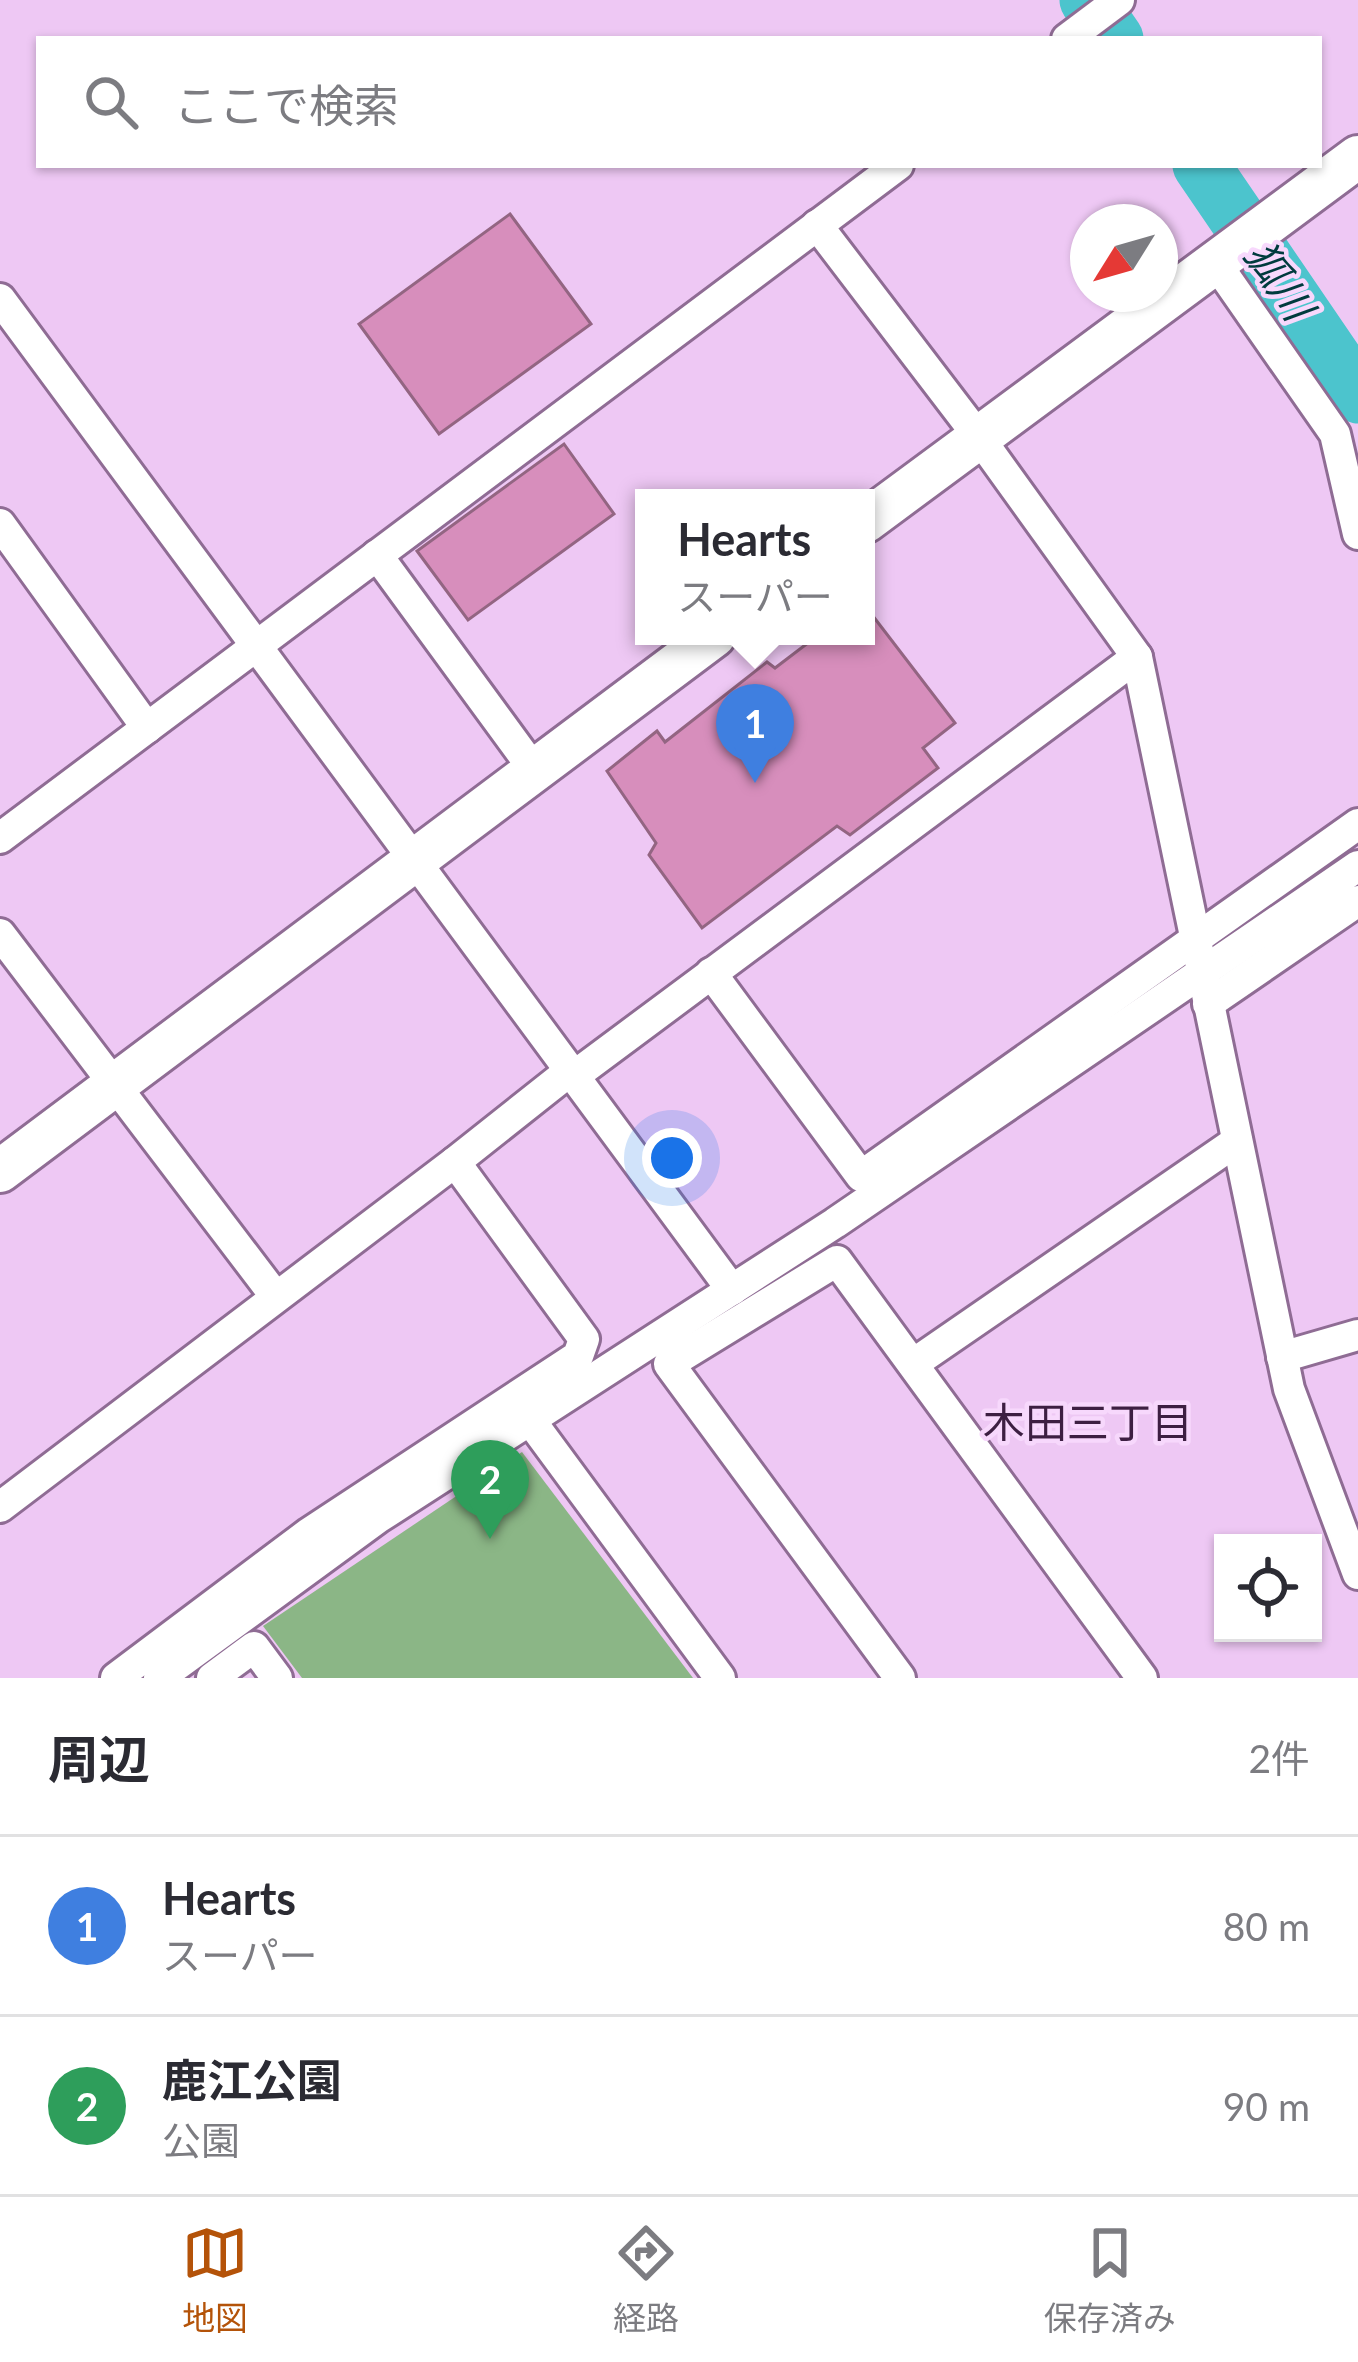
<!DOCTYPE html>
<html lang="ja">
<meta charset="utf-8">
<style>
:root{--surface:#fff;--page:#f2f2f3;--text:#2b2b33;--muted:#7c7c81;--line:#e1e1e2;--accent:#b45309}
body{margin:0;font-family:Lato,"Noto Sans JP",sans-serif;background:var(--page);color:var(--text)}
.controls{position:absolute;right:36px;bottom:36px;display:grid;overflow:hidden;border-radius:0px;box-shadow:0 3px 9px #0004}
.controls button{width:108px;height:108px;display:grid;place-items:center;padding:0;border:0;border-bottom:3px solid var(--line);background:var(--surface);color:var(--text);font:60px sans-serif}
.compass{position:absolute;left:1070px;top:204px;width:108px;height:108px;border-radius:50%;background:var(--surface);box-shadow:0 3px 9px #0004;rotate:233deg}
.you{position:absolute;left:672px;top:1158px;width:42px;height:42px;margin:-30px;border:9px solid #fff;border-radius:50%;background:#1a73e8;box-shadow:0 0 0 18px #1a73e833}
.badge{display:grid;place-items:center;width:78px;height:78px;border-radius:50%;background:var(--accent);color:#fff;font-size:39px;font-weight:700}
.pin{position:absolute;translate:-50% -99px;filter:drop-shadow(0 3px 6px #0008)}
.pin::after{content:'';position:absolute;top:63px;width:42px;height:36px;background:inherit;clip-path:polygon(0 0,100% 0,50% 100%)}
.popup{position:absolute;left:635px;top:489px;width:240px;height:156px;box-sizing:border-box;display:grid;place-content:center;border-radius:0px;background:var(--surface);filter:drop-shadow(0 3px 9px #0005);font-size:39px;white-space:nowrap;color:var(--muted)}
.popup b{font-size:45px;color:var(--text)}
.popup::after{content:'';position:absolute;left:50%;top:100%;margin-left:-24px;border:24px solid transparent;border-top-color:var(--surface)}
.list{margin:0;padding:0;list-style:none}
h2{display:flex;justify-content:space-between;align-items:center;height:156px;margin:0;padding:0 48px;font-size:51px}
h2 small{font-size:39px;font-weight:400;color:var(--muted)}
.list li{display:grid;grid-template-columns:78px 1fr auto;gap:36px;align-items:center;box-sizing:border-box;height:180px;padding:0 48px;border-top:3px solid var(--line)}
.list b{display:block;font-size:45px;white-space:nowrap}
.list p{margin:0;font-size:39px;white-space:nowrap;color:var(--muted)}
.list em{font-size:39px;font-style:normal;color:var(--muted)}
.icon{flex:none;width:66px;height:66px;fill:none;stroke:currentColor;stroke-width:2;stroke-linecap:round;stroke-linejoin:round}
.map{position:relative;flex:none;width:1358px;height:1678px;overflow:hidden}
.search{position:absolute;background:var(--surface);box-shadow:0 3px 9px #0004;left:36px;right:36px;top:36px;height:132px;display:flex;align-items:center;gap:30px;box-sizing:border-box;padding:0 42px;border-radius:0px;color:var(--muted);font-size:45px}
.sheet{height:516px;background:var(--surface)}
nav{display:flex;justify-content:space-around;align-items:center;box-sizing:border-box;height:168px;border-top:3px solid var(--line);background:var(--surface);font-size:33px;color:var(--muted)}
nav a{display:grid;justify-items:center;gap:6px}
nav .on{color:var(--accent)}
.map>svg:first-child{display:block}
.green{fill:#8bb686}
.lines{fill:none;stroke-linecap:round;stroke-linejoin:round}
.river{stroke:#4cc4cd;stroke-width:57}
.building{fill:#d78ebc;stroke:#936582;stroke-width:3}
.street-casing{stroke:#8f6c94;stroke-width:36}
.secondary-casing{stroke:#8f6c94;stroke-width:48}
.street{stroke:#fff;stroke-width:30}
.secondary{stroke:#fff;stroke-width:42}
.labels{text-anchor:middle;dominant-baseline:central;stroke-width:9;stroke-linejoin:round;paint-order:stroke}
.water-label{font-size:42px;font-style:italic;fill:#003b3e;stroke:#f7d8fc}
.neighbourhood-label{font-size:42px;fill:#3d1f42;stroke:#f7d8fc}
</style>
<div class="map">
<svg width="1358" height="1678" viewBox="0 0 1358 1678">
<rect width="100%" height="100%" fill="#eec8f4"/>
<!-- green -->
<path class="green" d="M522,1452L693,1678H302L263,1626Z"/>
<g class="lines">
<!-- river -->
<g class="river">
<path d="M1088,0L1115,39"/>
<path d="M1201,165L1358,395"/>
</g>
</g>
<!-- building -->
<g class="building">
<path d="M510,214L591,324L439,434L359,324Z"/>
<path d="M564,444L614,514L468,620L417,551Z"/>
<path d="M866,607L955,723L923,748L938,768L850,835L837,826L702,928L649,855L656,843L607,771L657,731L665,742L767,662L775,668L817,636H866Z"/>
</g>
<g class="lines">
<!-- street casing -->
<g class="street-casing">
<g id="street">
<path d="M1067,39L1119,0"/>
<path d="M817,225L978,436L1137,657L1289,1389L1358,1574"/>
<path d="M1215,262L1335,434L1358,534"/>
<path d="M0,299L732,1290"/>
<path d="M0,524L147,728"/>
<path d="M377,555L535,771"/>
<path d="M0,838L898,165"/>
<path d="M0,934L276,1297"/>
<path d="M711,973L861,1176L1358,824"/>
<path d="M1208,1004L1358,901"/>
<path d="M574,1076L1137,657"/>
<path d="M455,1162L571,1070"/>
<path d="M1282,1357L1358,1335"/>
<path d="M913,1364L1237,1141"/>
<path d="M530,1420L720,1678"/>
<path d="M0,1507L455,1162L584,1339L578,1356L309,1533L116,1678"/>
<path d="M159,1678L378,1518L835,1223L1358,866"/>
<path d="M212,1678L254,1647L277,1678"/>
<path d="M900,1678L669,1364L837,1261L1142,1678"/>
</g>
</g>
<!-- secondary casing -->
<g class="secondary-casing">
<g id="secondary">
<path d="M866,521L1358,157"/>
<path d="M0,1171L714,636"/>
</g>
</g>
<!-- street -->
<use href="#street" class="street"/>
<!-- secondary -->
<use href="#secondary" class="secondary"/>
</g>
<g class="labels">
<!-- water labels -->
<g class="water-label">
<text transform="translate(1280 280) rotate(56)">狐川</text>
</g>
<!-- neighbourhood labels -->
<g class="neighbourhood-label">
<text x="1088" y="1422">木田三丁目</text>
</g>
</g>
</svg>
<div class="controls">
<button><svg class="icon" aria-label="locate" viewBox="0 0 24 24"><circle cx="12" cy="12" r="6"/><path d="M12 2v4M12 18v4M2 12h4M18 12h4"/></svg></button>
</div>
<svg class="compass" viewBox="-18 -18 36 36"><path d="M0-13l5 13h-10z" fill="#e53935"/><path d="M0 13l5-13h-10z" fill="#7c7c81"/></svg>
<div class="you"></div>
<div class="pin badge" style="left:755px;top:783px;background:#3f7fe0">1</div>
<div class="popup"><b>Hearts</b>スーパー</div>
<div class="pin badge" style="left:490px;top:1539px;background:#2e9e5b">2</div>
<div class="search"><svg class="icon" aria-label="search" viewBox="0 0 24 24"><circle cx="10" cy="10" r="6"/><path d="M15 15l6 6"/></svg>ここで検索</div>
</div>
<section class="sheet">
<h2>周辺<small>2件</small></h2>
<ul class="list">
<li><span class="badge" style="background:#3f7fe0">1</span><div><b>Hearts</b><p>スーパー</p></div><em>80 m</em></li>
<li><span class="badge" style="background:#2e9e5b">2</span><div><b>鹿江公園</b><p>公園</p></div><em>90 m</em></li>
</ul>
</section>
<nav>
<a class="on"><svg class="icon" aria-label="map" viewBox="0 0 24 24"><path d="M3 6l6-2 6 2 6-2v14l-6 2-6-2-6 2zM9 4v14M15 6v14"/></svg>地図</a>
<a><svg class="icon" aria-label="directions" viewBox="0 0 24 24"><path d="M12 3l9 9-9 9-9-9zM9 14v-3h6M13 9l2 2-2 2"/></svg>経路</a>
<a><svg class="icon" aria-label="saved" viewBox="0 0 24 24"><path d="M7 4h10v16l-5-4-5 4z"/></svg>保存済み</a>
</nav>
